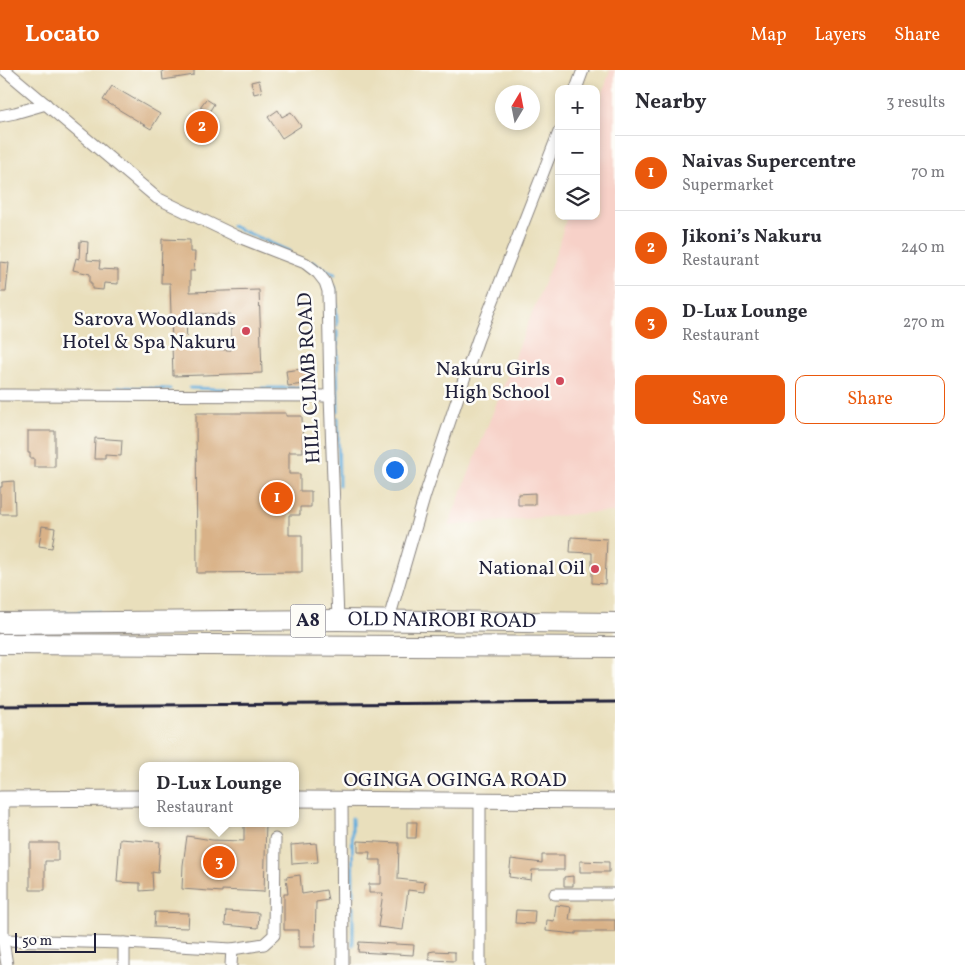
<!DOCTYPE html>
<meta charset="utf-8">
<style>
:root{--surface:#fff;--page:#f7f7f7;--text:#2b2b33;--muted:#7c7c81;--line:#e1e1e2;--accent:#ea580c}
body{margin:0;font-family:Vollkorn,serif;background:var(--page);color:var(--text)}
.controls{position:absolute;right:15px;top:15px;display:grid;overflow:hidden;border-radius:10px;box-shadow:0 2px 8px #0003}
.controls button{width:45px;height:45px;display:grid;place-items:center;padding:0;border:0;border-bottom:1px solid var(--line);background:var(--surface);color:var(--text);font:25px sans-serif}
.compass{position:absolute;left:495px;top:15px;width:45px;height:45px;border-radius:50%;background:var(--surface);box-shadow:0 2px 8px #0003;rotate:10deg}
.scale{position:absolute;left:15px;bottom:12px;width:81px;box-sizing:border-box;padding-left:5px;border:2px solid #22223b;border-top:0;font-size:14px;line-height:18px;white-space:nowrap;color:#22223b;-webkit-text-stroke:4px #fdfcf7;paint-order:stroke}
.you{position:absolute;left:394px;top:399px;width:18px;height:18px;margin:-12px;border:4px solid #fff;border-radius:50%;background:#1a73e8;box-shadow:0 0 0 8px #1a73e833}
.badge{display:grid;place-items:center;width:32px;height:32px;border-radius:50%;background:var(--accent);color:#fff;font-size:16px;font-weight:700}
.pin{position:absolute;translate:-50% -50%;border:2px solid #fff;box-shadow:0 1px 5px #0006}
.popup{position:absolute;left:139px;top:692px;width:160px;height:65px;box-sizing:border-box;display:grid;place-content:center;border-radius:10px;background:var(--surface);filter:drop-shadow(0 1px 4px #0005);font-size:16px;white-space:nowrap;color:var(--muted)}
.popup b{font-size:19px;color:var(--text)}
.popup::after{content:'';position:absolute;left:50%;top:100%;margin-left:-10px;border:10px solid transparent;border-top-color:var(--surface)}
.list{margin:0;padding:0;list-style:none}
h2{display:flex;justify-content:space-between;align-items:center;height:65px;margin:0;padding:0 20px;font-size:21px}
h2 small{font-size:16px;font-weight:400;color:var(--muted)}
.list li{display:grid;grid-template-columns:32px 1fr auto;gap:15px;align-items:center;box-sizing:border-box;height:75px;padding:0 20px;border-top:1px solid var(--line)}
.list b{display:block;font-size:19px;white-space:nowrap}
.list p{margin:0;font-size:16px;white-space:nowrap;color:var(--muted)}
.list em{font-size:16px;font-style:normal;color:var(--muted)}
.actions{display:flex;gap:10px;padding:15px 20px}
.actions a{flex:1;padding:11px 0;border:1px solid var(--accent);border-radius:10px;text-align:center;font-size:18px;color:var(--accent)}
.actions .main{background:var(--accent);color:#fff}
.icon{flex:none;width:28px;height:28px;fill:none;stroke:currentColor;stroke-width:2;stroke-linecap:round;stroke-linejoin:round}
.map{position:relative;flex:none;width:615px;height:895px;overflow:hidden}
header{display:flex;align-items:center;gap:30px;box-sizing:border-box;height:70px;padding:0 25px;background:var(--accent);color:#fff}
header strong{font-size:24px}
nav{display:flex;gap:28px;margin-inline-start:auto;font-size:18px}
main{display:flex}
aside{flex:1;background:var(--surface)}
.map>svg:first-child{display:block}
.built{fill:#f7d1c8}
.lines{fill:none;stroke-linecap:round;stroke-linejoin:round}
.stream{stroke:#66aedd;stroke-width:3}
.building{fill:#d9b288;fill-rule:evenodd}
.street-casing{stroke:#86807c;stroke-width:13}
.secondary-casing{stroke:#86807c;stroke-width:17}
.highway-casing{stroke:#86807c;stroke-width:22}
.street{stroke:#fff;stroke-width:11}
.secondary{stroke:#fff;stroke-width:15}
.highway{stroke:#fff;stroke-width:20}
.rail{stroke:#22223b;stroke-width:3}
.poi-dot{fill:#d1495b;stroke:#fdfcf7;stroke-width:2}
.labels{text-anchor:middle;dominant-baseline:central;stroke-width:5;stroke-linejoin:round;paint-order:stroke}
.shield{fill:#fdfcf7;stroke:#646373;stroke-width:1}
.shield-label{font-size:19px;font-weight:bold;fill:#22223b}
.poi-label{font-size:20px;fill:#22223b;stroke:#fdfcf7;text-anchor:end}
.street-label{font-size:20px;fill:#22223b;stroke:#fdfcf7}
</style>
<header>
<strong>Locato</strong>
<nav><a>Map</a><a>Layers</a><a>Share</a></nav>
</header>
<main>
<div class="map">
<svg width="615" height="895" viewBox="0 0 615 895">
<rect width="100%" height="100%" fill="#fdfcf7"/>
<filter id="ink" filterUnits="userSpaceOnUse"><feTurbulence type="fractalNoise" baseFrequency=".02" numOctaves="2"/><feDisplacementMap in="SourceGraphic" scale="10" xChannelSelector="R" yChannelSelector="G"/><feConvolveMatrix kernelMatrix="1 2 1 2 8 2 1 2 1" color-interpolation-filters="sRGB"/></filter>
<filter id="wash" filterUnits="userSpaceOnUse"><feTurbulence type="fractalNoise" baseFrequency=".0096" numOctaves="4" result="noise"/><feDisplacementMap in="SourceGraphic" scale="20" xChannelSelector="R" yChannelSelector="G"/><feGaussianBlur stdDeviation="1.12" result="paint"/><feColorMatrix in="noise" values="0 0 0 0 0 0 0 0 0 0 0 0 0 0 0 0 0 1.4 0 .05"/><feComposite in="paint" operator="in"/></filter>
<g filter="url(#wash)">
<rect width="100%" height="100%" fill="#e9dfbc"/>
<!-- built -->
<path class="built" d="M610,0H615V442L589,443L448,456L557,180L567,146H596V46Z"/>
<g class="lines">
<!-- stream -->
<g class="stream">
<path d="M232,156L289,181"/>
<path d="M312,192L335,204"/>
<path d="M335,217L337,255"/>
<path d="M337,261L338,341"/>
<path d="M119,317L170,319"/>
<path d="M190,318L226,319"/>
<path d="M262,318H305L314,321"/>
<path d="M338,348L339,415"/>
<path d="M51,543L99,542"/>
<path d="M352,748L353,825"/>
<path d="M353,875V837"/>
</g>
</g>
<g id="blocks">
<!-- building -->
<g class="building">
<path d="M162,0H194V5L163,10Z"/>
<path d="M259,10L262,22L254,24L251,12Z"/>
<path d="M112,16L160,44L151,59L103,30Z"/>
<path d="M206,29L214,34L209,42L200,37Z"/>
<path d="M278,40L282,47L291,42L301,56L282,68L268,47Z"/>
<path d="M200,44L211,53L204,63L193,54Z"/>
<path d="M162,169L190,170V182H195L194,201H190V222L259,220L262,303L173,306L170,213H161ZM187,244H231V280L186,279Z"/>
<path d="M80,171L88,172L87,190L100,191L99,199L118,200V214L104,213L103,220L92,219V213H90V204L73,200L76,188L79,189Z"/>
<path d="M0,192L9,193L6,222H0Z"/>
<path d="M310,298L312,313L288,316L286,301Z"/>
<path d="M196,343H286V346H302L303,382H289V404H300V421H311V437H300V445H289V465H302V502L197,503Z"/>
<path d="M28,361H55V397H34V388H30V383H28Z"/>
<path d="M95,368L122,370L121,386L105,385V389H94Z"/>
<path d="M14,411L15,444H0V417H2V412Z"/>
<path d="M535,423V435H518V424Z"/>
<path d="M42,456L55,458L52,478L39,476Z"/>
<path d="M571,467L607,469L605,514L592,513V483L570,482Z"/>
<path d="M407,752H417L416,768H407Z"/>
<path d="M244,753H266L264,822L222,820V822L182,819L183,795L187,766L212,770L244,771Z"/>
<path d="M120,769L160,772L158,803L152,802L153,820L140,821V813L117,812Z"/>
<path d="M358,771L399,773L398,809L425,812L424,822L408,820L403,860L378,857L383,823H369V814H381V790H369L370,782H358Z"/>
<path d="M30,773H58V791H45V820H30Z"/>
<path d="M316,773L318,792L292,794L291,775Z"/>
<path d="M542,785H564V800H532L531,810L509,807L511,789L542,793Z"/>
<path d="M580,791L609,792V802H580Z"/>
<path d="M300,805L302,824L326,820L328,830L316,832L315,877H299V860H284V824H288L286,807Z"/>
<path d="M573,806V816H564V807Z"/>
<path d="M556,835L571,837L569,850H615V862H576V864L546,861L547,850L554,851Z"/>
<path d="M516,840L535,841L534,854L515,853Z"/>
<path d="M226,841L259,843L258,858L225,855Z"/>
<path d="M155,842L189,843L188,858L154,857Z"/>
<path d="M359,872L414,875L413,885L358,882Z"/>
<path d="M434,881L455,882V891L429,890V882Z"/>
</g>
</g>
</g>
<g filter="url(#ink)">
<use href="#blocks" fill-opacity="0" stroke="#86807c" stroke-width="1"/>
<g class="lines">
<!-- street casing -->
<g class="street-casing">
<g id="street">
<path d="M5,0L157,128L236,166L305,193L318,203L325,212L328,221L330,326L338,550"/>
<path d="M576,19L583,0"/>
<path d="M0,46L15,43L46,34"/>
<path d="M0,325L330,326"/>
<path d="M388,552L425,425L462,315L478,269L559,62"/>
<path d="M3,729V870L7,895"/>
<path d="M342,731L343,895"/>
<path d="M555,824H615"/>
<path d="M3,870L124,873L232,879L264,874L274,865L275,769"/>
<path d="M124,895V873"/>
<path d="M231,895L232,879"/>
<path d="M480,895V731"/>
</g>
</g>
<!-- secondary casing -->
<g class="secondary-casing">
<g id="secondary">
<path d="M0,729L143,728"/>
<path d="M295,729L615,731"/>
</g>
</g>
<!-- highway casing -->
<g class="highway-casing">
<g id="highway">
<path id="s1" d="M0,553L338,550L615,553"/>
<path d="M0,574L615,577"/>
</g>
</g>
<!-- street -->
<use href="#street" class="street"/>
<!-- secondary -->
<use href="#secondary" class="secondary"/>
<!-- highway -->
<use href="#highway" class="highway"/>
<!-- rail -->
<path class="rail" d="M0,636L615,632"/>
</g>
</g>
<!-- markers -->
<g class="poi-dot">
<circle cx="246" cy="261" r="5"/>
<circle cx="560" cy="311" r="5"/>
<circle cx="595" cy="499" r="5"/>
</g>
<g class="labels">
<!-- shield labels -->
<rect class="shield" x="290.5" y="534.5" width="35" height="33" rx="4"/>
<g class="shield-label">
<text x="308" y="551">A8</text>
</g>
<!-- poi labels -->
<g class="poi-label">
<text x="236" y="250">Sarova Woodlands<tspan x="236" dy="23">Hotel &amp; Spa Nakuru</tspan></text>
<text x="550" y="300">Nakuru Girls<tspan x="550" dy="23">High School</tspan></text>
<text x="585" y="499">National Oil</text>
</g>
<!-- street labels -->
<g class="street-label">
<text transform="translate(310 308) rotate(-93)">HILL CLIMB ROAD</text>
<text stroke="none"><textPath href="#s1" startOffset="442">OLD NAIROBI ROAD</textPath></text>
<text x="455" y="711">OGINGA OGINGA ROAD</text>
</g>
</g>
</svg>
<div class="controls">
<button>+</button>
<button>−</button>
<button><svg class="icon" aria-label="layers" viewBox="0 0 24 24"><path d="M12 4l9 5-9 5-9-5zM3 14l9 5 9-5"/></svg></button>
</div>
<svg class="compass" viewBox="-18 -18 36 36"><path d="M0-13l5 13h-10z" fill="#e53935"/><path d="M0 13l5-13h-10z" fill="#7c7c81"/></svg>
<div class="scale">50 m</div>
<div class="you"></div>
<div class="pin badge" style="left:277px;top:428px">1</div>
<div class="pin badge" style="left:202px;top:57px">2</div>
<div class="pin badge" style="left:219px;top:792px">3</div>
<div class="popup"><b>D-Lux Lounge</b>Restaurant</div>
</div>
<aside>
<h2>Nearby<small>3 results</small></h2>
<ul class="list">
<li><span class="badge">1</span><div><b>Naivas Supercentre</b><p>Supermarket</p></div><em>70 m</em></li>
<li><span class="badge">2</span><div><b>Jikoni’s Nakuru</b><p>Restaurant</p></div><em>240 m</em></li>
<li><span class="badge">3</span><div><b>D-Lux Lounge</b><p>Restaurant</p></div><em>270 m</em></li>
</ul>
<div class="actions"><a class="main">Save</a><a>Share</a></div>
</aside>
</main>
